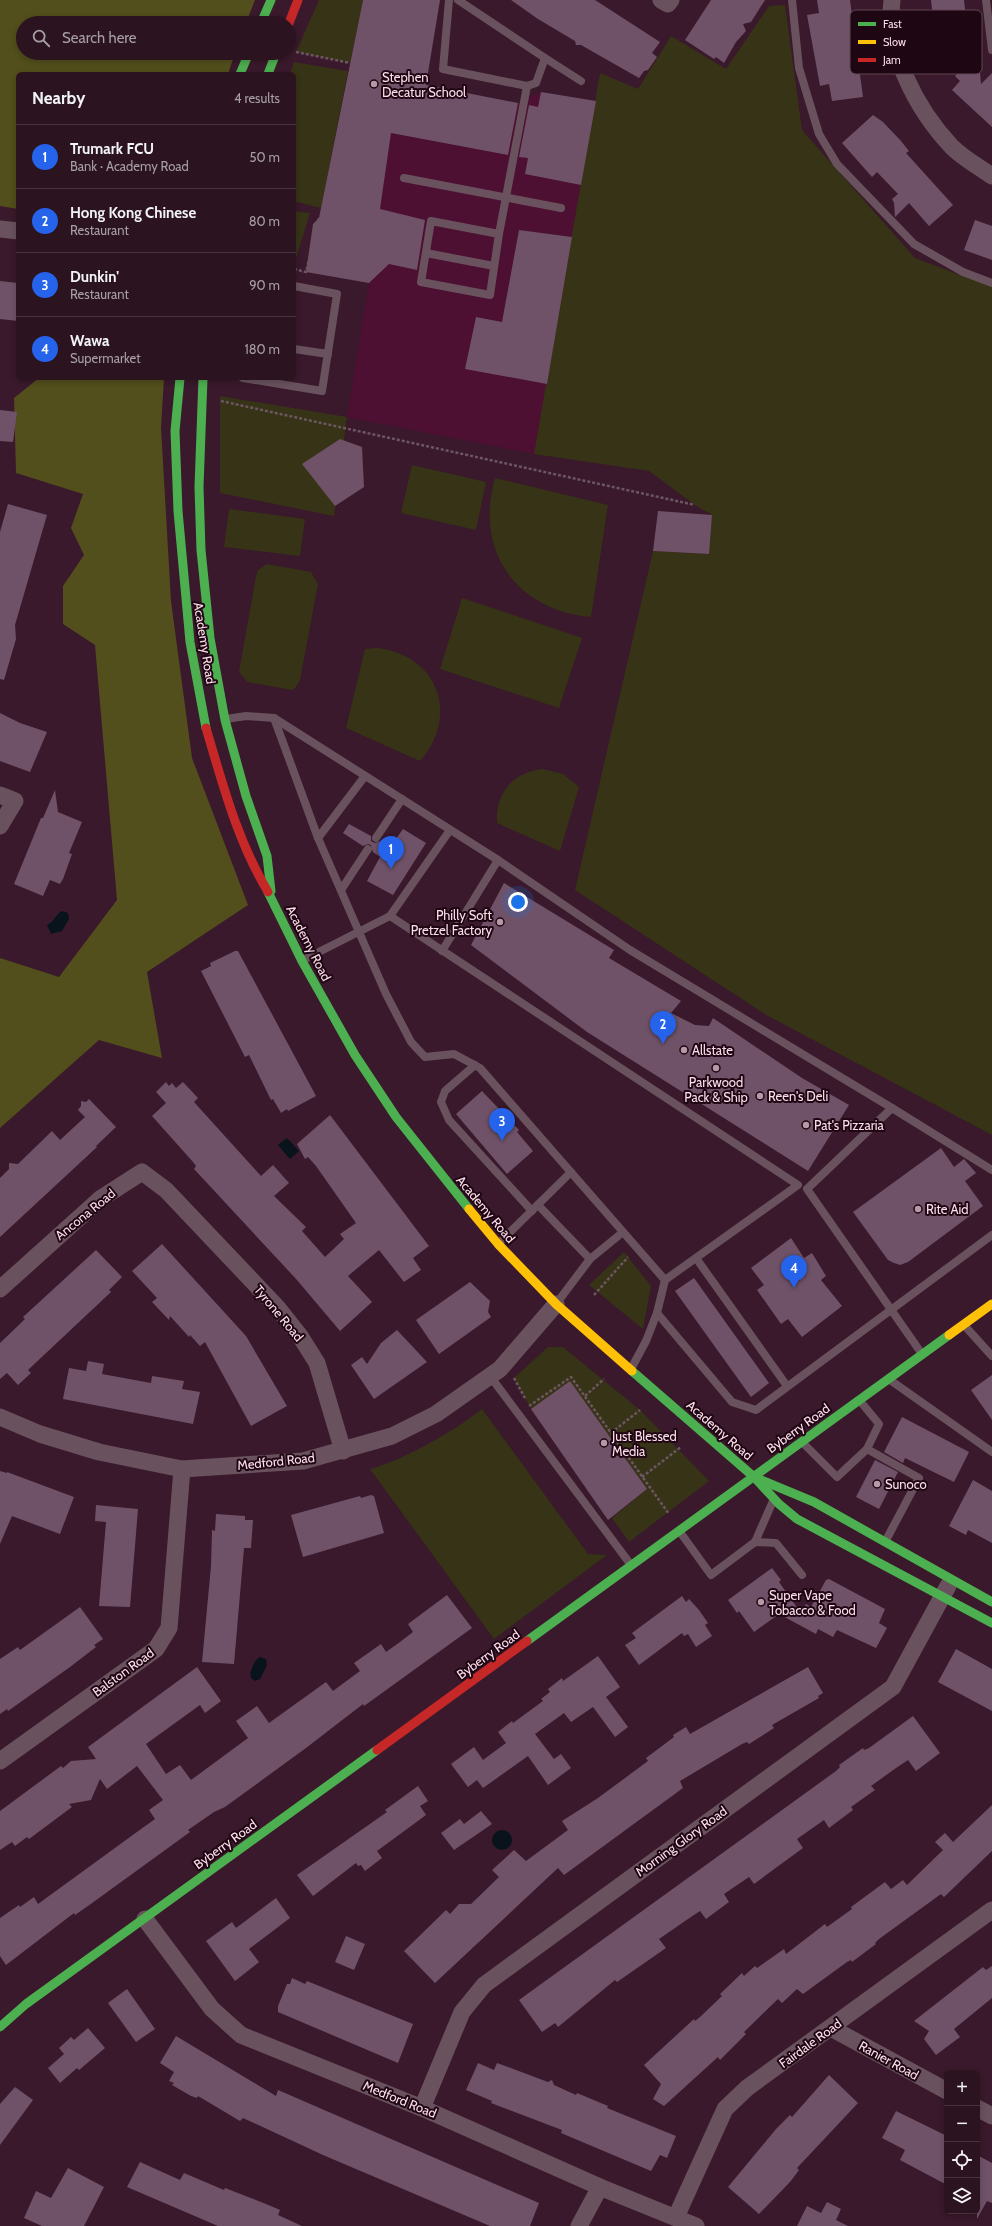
<!DOCTYPE html>
<meta charset="utf-8">
<style>
:root{--surface:#2b1320;--page:#331c29;--text:#f1f3f6;--muted:#a69ea5;--line:#47323e;--accent:#2563eb}
body{margin:0;font-family:Cabin,sans-serif;background:var(--page);color:var(--text)}
.controls{position:absolute;right:12px;bottom:12px;display:grid;overflow:hidden;border-radius:6px;box-shadow:0 2px 6px #0003}
.controls button{width:36px;height:36px;display:grid;place-items:center;padding:0;border:0;border-bottom:1px solid var(--line);background:var(--surface);color:var(--text);font:20px sans-serif}
.you{position:absolute;left:518px;top:902px;width:14px;height:14px;margin:-10px;border:3px solid #fff;border-radius:50%;background:#1a73e8;box-shadow:0 0 0 6px #1a73e833}
.badge{display:grid;place-items:center;width:26px;height:26px;border-radius:50%;background:var(--accent);color:#fff;font-size:13px;font-weight:700}
.pin{position:absolute;translate:-50% -33px;filter:drop-shadow(0 1px 2px #0008)}
.pin::after{content:'';position:absolute;top:21px;width:14px;height:12px;background:inherit;clip-path:polygon(0 0,100% 0,50% 100%)}
.list{margin:0;padding:0;list-style:none}
h2{display:flex;justify-content:space-between;align-items:center;height:52px;margin:0;padding:0 16px;font-size:17px}
h2 small{font-size:13px;font-weight:400;color:var(--muted)}
.list li{display:grid;grid-template-columns:26px 1fr auto;gap:12px;align-items:center;box-sizing:border-box;height:64px;padding:0 16px;border-top:1px solid var(--line)}
.list b{display:block;font-size:15px;white-space:nowrap}
.list p{margin:0;font-size:13px;white-space:nowrap;color:var(--muted)}
.list em{font-size:13px;font-style:normal;color:var(--muted)}
.icon{flex:none;width:22px;height:22px;fill:none;stroke:currentColor;stroke-width:2;stroke-linecap:round;stroke-linejoin:round}
.map{position:relative;flex:none;width:992px;height:2226px;overflow:hidden}
.search{position:absolute;background:var(--surface);box-shadow:0 2px 6px #0003;left:16px;top:16px;width:280px;height:44px;display:flex;align-items:center;gap:10px;box-sizing:border-box;padding:0 14px;border-radius:22px;color:var(--muted);font-size:15px}
.panel{position:absolute;background:var(--surface);box-shadow:0 2px 6px #0003;left:16px;top:72px;width:280px;height:308px;border-radius:6px}
.map>svg:first-child{display:block}
.built{fill:#4d0f32}
.green{fill:#363316}
.forest{fill:#524f1c}
.water{fill:#08131b}
.building{fill:#705268}
.lines{fill:none;stroke-linecap:round;stroke-linejoin:round}
.path{stroke:#6c5662;stroke-width:2.5;stroke-dasharray:3 2;stroke-linecap:butt}
.lane{stroke:#69525d;stroke-width:8}
.street{stroke:#69525d;stroke-width:17}
.fast{stroke:#4caf50;stroke-width:9}
.slow{stroke:#ffc107;stroke-width:9}
.jam{stroke:#c62828;stroke-width:9}
.poi-dot{fill:#b898a7;stroke:#1f0613;stroke-width:1.5}
.labels{text-anchor:middle;dominant-baseline:central;stroke-width:4;stroke-linejoin:round;paint-order:stroke}
.poi-label{font-size:13px;fill:#fcddea;stroke:#1f0613;text-anchor:start}
.street-label{font-size:13px;fill:#fcddea;stroke:#1f0613}
.key{fill:#1f0613;stroke:#614654;stroke-width:1}
.key-label{font-size:11px;fill:#fcddea}
</style>
<div class="map">
<svg width="992" height="2226" viewBox="0 0 992 2226">
<rect width="100%" height="100%" fill="#39192b"/>
<!-- built -->
<path class="built" d="M541,92L525,174L581,185L572,237L519,230L502,322L476,317L465,368L547,384L534,454L347,417L369,283L389,264L417,270L424,221L378,218L391,133L508,155L517,103Z"/>
<!-- green -->
<g class="green">
<path d="M319,0H363L350,63L296,52Z"/>
<path d="M785,5L802,130L915,258L992,287V1135L768,1016L575,890L653,551L708,554L712,515L695,505L649,471L534,454L600,73L638,89L671,36L726,69L769,6Z"/>
<path d="M294,62L348,71L321,208L294,201V74H290Z"/>
<path d="M294,211L310,213L294,265Z"/>
<path d="M220,396L347,417L334,516L220,493Z"/>
<path d="M412,465L486,482L476,530L401,513Z"/>
<path d="M495,478L608,505L591,617C516,610 474,551 495,478Z"/>
<path d="M229,509L305,519L300,556L224,547Z"/>
<path d="M267,564L311,572L318,584L300,680L296,687L292,690L247,682L239,672L256,576L258,570Z"/>
<path d="M462,598L582,638L559,708L440,669Z"/>
<path d="M377,648C438,655 460,715 420,761L346,728L365,649Z"/>
<path d="M543,769L563,774L579,787L560,851L497,823C495,793 513,772 543,769Z"/>
<path d="M624,1252L651,1286L643,1329L589,1285Z"/>
<path d="M548,1347H563L640,1410L709,1481L629,1542L612,1518L647,1489L570,1382L531,1409L514,1378Z"/>
<path d="M482,1409L588,1554L607,1555L494,1639L370,1469C404,1460 454,1431 482,1409Z"/>
</g>
<!-- forest -->
<g class="forest">
<path d="M0,0H255L246,23H23V53H235L228,74H18V209L0,206Z"/>
<path d="M39,378H164L161,428L171,601L192,758L248,905L147,972L162,1058L99,1040L0,1128V958L59,977L117,900L95,645L63,624V586L84,555L71,528L83,494L16,473L14,398Z"/>
</g>
<!-- water -->
<g class="water">
<path d="M62,911L68,913L69,919L62,931L51,934L47,925C54,922 56,914 62,911Z"/>
<path d="M287,1138L299,1151L290,1159L278,1145Z"/>
<path d="M260,1657L266,1659L267,1665L260,1679L255,1681L251,1678C249,1672 254,1660 260,1657Z"/>
<circle cx="502" cy="1840" r="10"/>
</g>
<!-- building -->
<g class="building">
<path d="M363,0H440L426,85L518,103L508,155L391,133L380,209L425,220L417,270L389,264L369,283L306,272L313,224L319,218L321,208Z"/>
<path d="M511,0H595L660,42L652,53L657,57L648,70L644,71L639,78L581,45H576L575,41L538,19Z"/>
<path d="M711,0H765L751,22L743,24L746,31L736,42L724,63L716,57L714,59L685,40Z"/>
<path d="M817,0H850L863,97L832,101L829,84L820,86L807,15L819,13Z"/>
<path d="M931,0H964L968,39L977,38L981,84L992,73V127L952,90L960,81L955,76L977,53L937,57Z"/>
<path d="M541,92L596,101L581,185L525,174L528,158L519,157L529,105L538,107Z"/>
<path d="M873,115L883,122L901,141L909,151L906,153L953,205L929,226L909,203L895,217L894,203L892,199L898,194L877,172L872,177L842,143Z"/>
<path d="M975,220L992,226V260L964,250Z"/>
<path d="M519,230L572,237L547,384L465,369L476,317L502,322Z"/>
<path d="M0,281L18,283V321L0,319Z"/>
<path d="M0,410L17,412L13,442L0,441Z"/>
<path d="M340,439L362,447L364,487L335,506L302,464Z"/>
<path d="M8,504L47,515L15,625L16,639L4,680L0,679V532Z"/>
<path d="M658,511L712,515L709,554L653,551Z"/>
<path d="M0,713L20,723L47,732L30,772L0,761Z"/>
<path d="M55,790L58,812L82,822L69,853L72,854L63,879L60,884L50,880L43,896L14,884L41,818H43Z"/>
<path d="M349,824L371,836V841L375,843L381,841L391,846L403,829L426,843L393,895L367,881L380,857L373,852L371,845L368,844L363,846L343,833Z"/>
<path d="M504,883L614,950L609,958L681,1001L671,1013L695,1025L709,1026L713,1018L802,1078L849,1105L808,1171L587,1032L471,945Z"/>
<path d="M235,951H238L316,1096L288,1111L287,1109L281,1113L273,1099L271,1100L249,1055L245,1057L201,971L211,966L210,963Z"/>
<path d="M166,1082L169,1086L172,1083L176,1088L183,1082L198,1098L194,1102L261,1176L273,1165L289,1183L274,1196L306,1227L302,1231L325,1257L344,1239L340,1234L356,1223L316,1166L308,1157L305,1159L297,1144L330,1115L429,1246L413,1258L421,1270L404,1282L379,1250L348,1276L372,1302L340,1331L297,1280L194,1169L196,1166L193,1162L152,1116L166,1103L156,1092Z"/>
<path d="M482,1091L519,1130L517,1132L533,1151L507,1174L456,1114Z"/>
<path d="M89,1099L116,1127L96,1146L97,1147L0,1237V1178L9,1169V1163L18,1164L52,1131L60,1140L85,1117L78,1110L81,1106V1101L86,1102Z"/>
<path d="M941,1148L954,1167L964,1159L976,1173L965,1181L983,1206L908,1262L900,1265L894,1263L888,1260L853,1212Z"/>
<path d="M791,1238L804,1258L812,1253L826,1276L821,1280L842,1306L802,1337L788,1319L781,1324L757,1290L764,1285L751,1268Z"/>
<path d="M162,1244L246,1336L287,1406L251,1426L205,1342L200,1346L190,1335L189,1337L170,1316L169,1320L152,1302L157,1298L132,1271Z"/>
<path d="M96,1250L122,1277L109,1290L111,1292L28,1370L31,1373L18,1385L7,1373L0,1379V1343L25,1319L23,1317Z"/>
<path d="M694,1278L769,1383L751,1397L675,1291Z"/>
<path d="M470,1282L490,1301L488,1312L491,1317L439,1354L416,1320Z"/>
<path d="M397,1330L427,1362L374,1399L351,1365L362,1357L367,1364L381,1343Z"/>
<path d="M88,1361L104,1364L102,1374L151,1383L152,1376L184,1381L182,1389L200,1392L193,1424L63,1399L69,1368L86,1371Z"/>
<path d="M992,1375V1420L971,1390Z"/>
<path d="M570,1381L647,1489L608,1520L531,1409Z"/>
<path d="M902,1417L969,1452L954,1482L905,1458L903,1463L884,1452Z"/>
<path d="M875,1460L898,1472L879,1509L856,1497Z"/>
<path d="M0,1471L7,1473V1472L74,1497L60,1534L12,1516L0,1544Z"/>
<path d="M973,1480L992,1491V1543L968,1530L966,1535L949,1526Z"/>
<path d="M371,1495L374,1496L384,1533L303,1557L291,1515L360,1496L361,1498Z"/>
<path d="M96,1505L138,1509L130,1607L99,1606L106,1522L95,1521Z"/>
<path d="M216,1514L245,1516V1520H253L251,1548H244L234,1664L202,1662L211,1566L212,1530L215,1531Z"/>
<path d="M772,1568L781,1580L779,1582L801,1613L806,1604L811,1607L826,1580L829,1579L885,1609L879,1623L887,1628L876,1648L837,1630L833,1637L818,1629L816,1634L779,1614L754,1632L739,1611L737,1613L728,1600Z"/>
<path d="M447,1595L472,1628L364,1706L363,1704L306,1748L225,1807L214,1812L188,1830L190,1832L88,1906L75,1915L74,1913L6,1965L0,1956V1918L19,1905L20,1907L34,1897L38,1904L141,1829L155,1819L149,1810L163,1800L137,1766L107,1789L100,1779L91,1800L69,1804L72,1807L29,1839L27,1837L15,1846L12,1842L0,1850V1811L61,1766L63,1768L71,1761L96,1759L88,1747L197,1667L221,1701L205,1713L200,1705L146,1744L166,1774L180,1765L191,1780L248,1738L236,1721L257,1706L269,1723L326,1682L333,1691L360,1671L354,1663L381,1644L386,1652L400,1642L413,1632L408,1624Z"/>
<path d="M682,1596L686,1602L689,1599L699,1610L708,1623L705,1625L712,1636L696,1647L688,1634L684,1636L682,1633L639,1665L625,1645L636,1638L632,1633Z"/>
<path d="M80,1607L103,1639L94,1645L96,1647L70,1667L8,1711L7,1709L0,1714V1659L18,1647L20,1650Z"/>
<path d="M956,1649L992,1669V1711L938,1682Z"/>
<path d="M598,1656L620,1687L606,1697L628,1727L615,1737L593,1707L571,1722L564,1713L535,1734L554,1759L561,1754L571,1768L548,1785L528,1756L483,1788L477,1780L468,1787L451,1764L474,1747L483,1760L506,1743L498,1732L512,1721L513,1723L543,1701L541,1699L550,1692L548,1689L562,1678L563,1681Z"/>
<path d="M808,1667L823,1693L818,1696L819,1698L772,1725L774,1728L749,1744L747,1742L742,1744L680,1781L683,1788L564,1875L558,1868L435,1983L404,1951L446,1910L450,1914L459,1904H471L499,1877L492,1870L514,1850L526,1861L568,1830L562,1821L598,1798L648,1761L646,1758L674,1737L673,1735L686,1727L690,1734Z"/>
<path d="M913,1716L940,1753L916,1771L908,1760L896,1768L871,1786L875,1790L851,1807L853,1810L829,1828L824,1820L797,1839L803,1848L754,1884L749,1877L724,1894L729,1902L706,1919L700,1911L688,1919L659,1939L666,1948L617,1982L615,1980L558,2027L555,2023L542,2032L519,2000L836,1771L840,1767L839,1765L863,1748L864,1750L869,1748Z"/>
<path d="M418,1786L428,1801L420,1806L426,1815L377,1851L382,1858L365,1871L361,1865L358,1866L356,1863L313,1896L297,1875L387,1812L385,1810Z"/>
<path d="M992,1805V1851L944,1897L941,1894L879,1939L875,1943L876,1944L852,1962L851,1960L847,1962L803,1994L797,1989L782,2003L778,1999L744,2032L746,2034L720,2060L718,2057L664,2106L653,2099L661,2084L644,2065L694,2019L695,2021L700,2017L722,1996L720,1994L742,1973L744,1976L755,1966L757,1968L784,1949L786,1954L825,1924L827,1927L852,1909L851,1907L885,1882L891,1889L903,1880L907,1885L943,1850L935,1842L945,1833L953,1842Z"/>
<path d="M481,1811L492,1824L454,1850L441,1833L460,1819L464,1824Z"/>
<path d="M276,1898L290,1918L249,1949L259,1962L235,1981L206,1941L232,1922L236,1928Z"/>
<path d="M346,1936L365,1944L354,1970L335,1962Z"/>
<path d="M992,1966V1998L954,2029L960,2037L936,2055L924,2039L929,2031L914,2021L983,1967L986,1970Z"/>
<path d="M292,1978L305,1984L307,1981L413,2024L398,2063L278,2012V2006L287,1984H290Z"/>
<path d="M127,1989L155,2029L136,2042L108,2003Z"/>
<path d="M88,2028L105,2048L79,2070L77,2068L60,2083L48,2068L64,2054L59,2048L71,2037L74,2040Z"/>
<path d="M176,2036L276,2096L278,2090L539,2203L530,2226H490L323,2155L243,2118L240,2121L198,2096L197,2098L191,2096L172,2085L174,2083L169,2081L174,2072L160,2063Z"/>
<path d="M478,2063L494,2070L497,2063L548,2082L552,2080L554,2085L576,2095L577,2093L608,2106L607,2108L676,2136L667,2158L660,2155L651,2171L561,2133L562,2130L491,2103L492,2101L466,2090Z"/>
<path d="M829,2075L858,2103L797,2168L799,2170L790,2182L759,2214L728,2187L776,2129L790,2115L792,2117Z"/>
<path d="M15,2087L33,2100L0,2145V2104Z"/>
<path d="M896,2111L947,2136V2185L900,2160L905,2150L882,2138Z"/>
<path d="M977,2155L992,2163V2203L987,2201L977,2219Z"/>
<path d="M140,2162L180,2180L184,2173L224,2190L225,2188L266,2204L280,2210L278,2215L302,2226H218L127,2187Z"/>
<path d="M68,2168L104,2187L84,2226H42L24,2218L36,2191L51,2198Z"/>
<path d="M827,2202L841,2209L836,2220L848,2226H797L807,2206L821,2213Z"/>
</g>
<g class="lines">
<!-- path -->
<g class="path">
<path d="M296,52L350,63"/>
<path d="M294,269L306,272L319,218"/>
<path d="M221,401L695,505"/>
<path d="M594,1295L628,1257"/>
<path d="M514,1378L526,1400"/>
<path d="M585,1396L604,1379"/>
<path d="M529,1406L571,1377L669,1514"/>
<path d="M611,1433L640,1410"/>
<path d="M642,1477L681,1447"/>
</g>
<!-- lane -->
<g class="lane">
<path d="M449,0L443,69L527,86L536,83L545,58L458,0"/>
<path d="M792,0L799,68L819,134L837,164L914,244L963,272L992,283"/>
<path d="M986,0L992,50"/>
<path d="M545,58L581,81"/>
<path d="M404,178L561,208"/>
<path d="M499,234L490,295L421,282L431,221L499,234L527,86"/>
<path d="M426,253L494,266"/>
<path d="M294,349L328,354"/>
<path d="M243,378L322,391L337,294L294,286"/>
<path d="M274,718L318,838L386,994L411,1042L425,1057L454,1054L480,1068L665,1280"/>
<path d="M226,719L246,716L274,718L498,860L630,950L892,1108"/>
<path d="M318,838L365,776"/>
<path d="M376,838L402,799"/>
<path d="M341,890L368,849"/>
<path d="M390,916L450,830"/>
<path d="M442,951L498,860"/>
<path d="M303,960L390,916L798,1185L665,1280L657,1313L732,1402L756,1410L992,1235"/>
<path d="M475,1065L445,1091L441,1102L449,1120L532,1211"/>
<path d="M538,1205L590,1259"/>
<path d="M499,1243L571,1172"/>
<path d="M696,1258L787,1386"/>
<path d="M556,1304L590,1259L623,1232"/>
<path d="M964,1325L992,1356"/>
<path d="M922,1354L807,1189L892,1108L992,1170"/>
<path d="M631,1369L646,1341L657,1313"/>
<path d="M490,1376L631,1565"/>
<path d="M890,1380L992,1452"/>
<path d="M860,1401L879,1424L867,1449"/>
<path d="M802,1442L837,1477L867,1449L919,1478L885,1542"/>
<path d="M680,1532L711,1575L755,1542L776,1543L802,1575"/>
<path d="M755,1542L773,1501"/>
</g>
<!-- street -->
<g class="street">
<path d="M661,0L668,4L671,0"/>
<path d="M892,0C886,52 917,110 952,147C963,158 979,167 992,176"/>
<path d="M0,229L18,231"/>
<path d="M0,795L15,801L0,826"/>
<path d="M0,1289L100,1199L142,1172L166,1190L277,1307L300,1336L317,1363L343,1451"/>
<path d="M0,1417L40,1434L99,1452L182,1469L303,1461L392,1436L436,1414L500,1369L556,1304"/>
<path d="M0,1761L156,1649L169,1628L182,1469"/>
<path d="M145,1919L212,2009L241,2035L422,2108L600,2187L696,2226"/>
<path d="M831,2028L947,2091"/>
<path d="M422,2108L462,2012L484,1985L893,1687L948,1586"/>
<path d="M977,2108L992,2116"/>
<path d="M676,2217L725,2109L747,2088L992,1910"/>
<path d="M579,2226L600,2187"/>
</g>
<!-- fast -->
<g class="fast">
<path d="M261,23L271,0"/>
<path d="M240,74L249,53"/>
<path d="M268,74L276,53"/>
<path d="M180,378L175,431L178,511L190,642L206,728"/>
<path d="M203,378L199,487L201,550L210,638L225,720L246,796L267,856L271,891"/>
<path d="M268,892L302,961L355,1055L396,1117L469,1209"/>
<path d="M632,1371L754,1477L779,1504L797,1519L992,1623"/>
<path d="M761,1480L814,1502L992,1602"/>
<path d="M527,1641L949,1335"/>
<path d="M0,2027L26,2004L377,1750"/>
</g>
<!-- slow -->
<g class="slow">
<path d="M469,1209L498,1244L556,1304L632,1371"/>
<path d="M949,1335L992,1304"/>
</g>
<!-- jam -->
<g class="jam">
<path d="M289,23L298,0"/>
<path d="M206,728C223,785 237,840 268,892"/>
<path d="M377,1750L527,1641"/>
</g>
</g>
<!-- markers -->
<g class="poi-dot">
<circle cx="374" cy="84" r="4"/>
<circle cx="500" cy="922" r="4"/>
<circle cx="684" cy="1050" r="4"/>
<circle cx="716" cy="1068" r="4"/>
<circle cx="760" cy="1096" r="4"/>
<circle cx="806" cy="1125" r="4"/>
<circle cx="918" cy="1209" r="4"/>
<circle cx="604" cy="1443" r="4"/>
<circle cx="877" cy="1484" r="4"/>
<circle cx="761" cy="1602" r="4"/>
</g>
<g class="labels">
<!-- poi labels -->
<g class="poi-label">
<text x="382" y="77">Stephen<tspan x="382" dy="15">Decatur School</tspan></text>
<text x="492" y="915" text-anchor="end">Philly Soft<tspan x="492" dy="15">Pretzel Factory</tspan></text>
<text x="692" y="1050">Allstate</text>
<text x="716" y="1082" text-anchor="middle">Parkwood<tspan x="716" dy="15">Pack &amp; Ship</tspan></text>
<text x="768" y="1096">Reen's Deli</text>
<text x="814" y="1125">Pat's Pizzaria</text>
<text x="926" y="1209">Rite Aid</text>
<text x="612" y="1436">Just Blessed<tspan x="612" dy="15">Media</tspan></text>
<text x="885" y="1484">Sunoco</text>
<text x="769" y="1595">Super Vape<tspan x="769" dy="15">Tobacco &amp; Food</tspan></text>
</g>
<!-- street labels -->
<g class="street-label">
<text transform="translate(205 643) rotate(81)">Academy Road</text>
<text transform="translate(309 943) rotate(63)">Academy Road</text>
<text transform="translate(486 1209) rotate(50)">Academy Road</text>
<text transform="translate(85 1214) rotate(-39)">Ancona Road</text>
<text transform="translate(279 1313) rotate(50)">Tyrone Road</text>
<text transform="translate(798 1428) rotate(-36)">Byberry Road</text>
<text transform="translate(720 1430) rotate(41)">Academy Road</text>
<text transform="translate(276 1461) rotate(-6)">Medford Road</text>
<text transform="translate(488 1654) rotate(-36)">Byberry Road</text>
<text transform="translate(123 1672) rotate(-36)">Balston Road</text>
<text transform="translate(681 1841) rotate(-36)">Morning Glory Road</text>
<text transform="translate(225 1844) rotate(-36)">Byberry Road</text>
<text transform="translate(810 2043) rotate(-36)">Fairdale Road</text>
<text transform="translate(889 2060) rotate(29)">Ranier Road</text>
<text transform="translate(400 2099) rotate(22)">Medford Road</text>
</g>
</g>
<!-- legend -->
<rect x="850" y="10" width="132" height="64" rx="6" class="key"/>
<rect x="858" y="22" width="18" height="4" fill="#4caf50"/>
<rect x="858" y="40" width="18" height="4" fill="#ffc107"/>
<rect x="858" y="58" width="18" height="4" fill="#c62828"/>
<g class="key-label">
<text x="883" y="28">Fast</text>
<text x="883" y="46">Slow</text>
<text x="883" y="64">Jam</text>
</g>
</svg>
<div class="controls">
<button>+</button>
<button>−</button>
<button><svg class="icon" aria-label="locate" viewBox="0 0 24 24"><circle cx="12" cy="12" r="6"/><path d="M12 2v4M12 18v4M2 12h4M18 12h4"/></svg></button>
<button><svg class="icon" aria-label="layers" viewBox="0 0 24 24"><path d="M12 4l9 5-9 5-9-5zM3 14l9 5 9-5"/></svg></button>
</div>
<div class="you"></div>
<div class="pin badge" style="left:391px;top:869px">1</div>
<div class="pin badge" style="left:663px;top:1044px">2</div>
<div class="pin badge" style="left:502px;top:1141px">3</div>
<div class="pin badge" style="left:794px;top:1288px">4</div>
<div class="search"><svg class="icon" aria-label="search" viewBox="0 0 24 24"><circle cx="10" cy="10" r="6"/><path d="M15 15l6 6"/></svg>Search here</div>
<section class="panel">
<h2>Nearby<small>4 results</small></h2>
<ul class="list">
<li><span class="badge">1</span><div><b>Trumark FCU</b><p>Bank · Academy Road</p></div><em>50 m</em></li>
<li><span class="badge">2</span><div><b>Hong Kong Chinese</b><p>Restaurant</p></div><em>80 m</em></li>
<li><span class="badge">3</span><div><b>Dunkin'</b><p>Restaurant</p></div><em>90 m</em></li>
<li><span class="badge">4</span><div><b>Wawa</b><p>Supermarket</p></div><em>180 m</em></li>
</ul>
</section>
</div>
